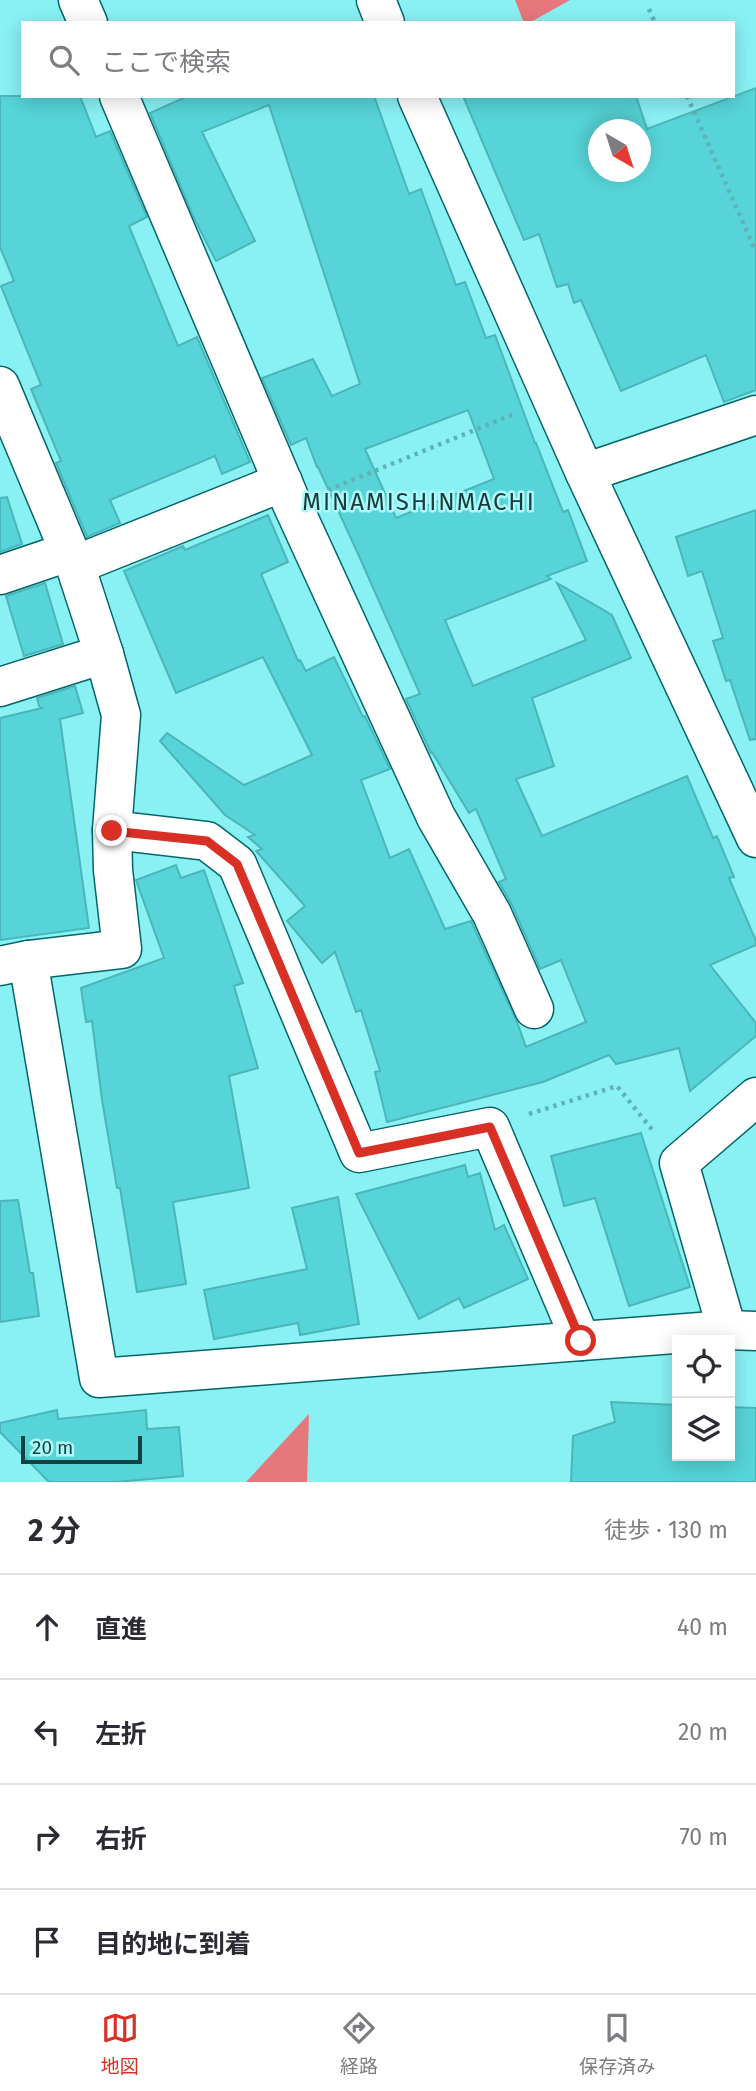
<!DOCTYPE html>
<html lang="ja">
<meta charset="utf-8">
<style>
:root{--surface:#fff;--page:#f2f2f3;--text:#2b2b33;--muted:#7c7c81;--line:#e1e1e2;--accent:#d93025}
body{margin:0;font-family:"Fira Sans","Noto Sans JP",sans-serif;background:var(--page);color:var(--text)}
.controls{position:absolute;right:21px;bottom:21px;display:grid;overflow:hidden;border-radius:0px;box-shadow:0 4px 18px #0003}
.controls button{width:63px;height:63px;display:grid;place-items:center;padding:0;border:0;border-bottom:2px solid var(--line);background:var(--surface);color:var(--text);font:35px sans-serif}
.compass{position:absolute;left:588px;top:119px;width:63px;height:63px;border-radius:50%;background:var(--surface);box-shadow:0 4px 18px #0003;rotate:141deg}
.scale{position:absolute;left:21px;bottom:18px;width:121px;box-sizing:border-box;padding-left:7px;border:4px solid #144243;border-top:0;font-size:19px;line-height:24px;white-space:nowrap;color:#144243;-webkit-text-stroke:5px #abfbfd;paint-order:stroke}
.stop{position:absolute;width:21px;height:21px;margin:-16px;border:5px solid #d93025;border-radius:50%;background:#fff}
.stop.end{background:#d93025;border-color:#fff;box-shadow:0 2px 7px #0008}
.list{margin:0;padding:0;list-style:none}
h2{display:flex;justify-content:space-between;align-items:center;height:91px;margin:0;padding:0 28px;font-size:30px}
h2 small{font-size:23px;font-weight:400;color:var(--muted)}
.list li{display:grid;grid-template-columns:46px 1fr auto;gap:21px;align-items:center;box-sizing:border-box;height:105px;padding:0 28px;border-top:2px solid var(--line)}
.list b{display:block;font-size:26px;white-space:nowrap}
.list em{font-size:23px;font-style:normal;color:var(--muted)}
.icon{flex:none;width:38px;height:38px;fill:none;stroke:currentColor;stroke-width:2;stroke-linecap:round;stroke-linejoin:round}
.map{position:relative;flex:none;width:756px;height:1482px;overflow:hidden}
.search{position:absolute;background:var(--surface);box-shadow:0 4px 18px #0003;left:21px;right:21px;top:21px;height:77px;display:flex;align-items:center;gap:18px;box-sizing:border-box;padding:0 24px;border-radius:0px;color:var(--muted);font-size:26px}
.sheet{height:511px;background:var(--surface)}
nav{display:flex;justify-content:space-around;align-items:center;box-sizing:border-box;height:98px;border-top:2px solid var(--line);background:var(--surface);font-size:19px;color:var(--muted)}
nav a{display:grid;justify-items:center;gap:4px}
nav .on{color:var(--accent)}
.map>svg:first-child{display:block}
.forest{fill:#e6777d}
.building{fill:#56d4d7;stroke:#4bb6b9;stroke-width:2;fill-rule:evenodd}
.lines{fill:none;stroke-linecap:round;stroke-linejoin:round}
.minor-casing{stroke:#046669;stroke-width:41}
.path{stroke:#60b3b5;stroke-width:4.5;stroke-dasharray:3.5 5;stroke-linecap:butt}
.minor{stroke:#fff;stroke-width:38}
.route{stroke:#d93025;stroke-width:9}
.labels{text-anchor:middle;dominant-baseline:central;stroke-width:5;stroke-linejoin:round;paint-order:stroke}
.quarter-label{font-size:24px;letter-spacing:2px;fill:#1a3b3c;stroke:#abfbfd}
</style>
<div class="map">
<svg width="756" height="1482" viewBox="0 0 756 1482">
<rect width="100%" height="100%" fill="#89f1f4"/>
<!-- forest -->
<g class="forest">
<path d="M515,0H570L529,23H524Z"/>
<path d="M309,1414L307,1482H246Z"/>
</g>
<!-- building -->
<g class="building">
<path d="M756,88V390L724,402L706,355L621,391L581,300L574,303L568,284L557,287L539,234L524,240L463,96H636L647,129ZM598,130H640V172H598Z"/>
<path d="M0,96H80L96,137L110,131L147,217L129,226L178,346L197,337L250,462L222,474L215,456L110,500L120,523L87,537L56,463L61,461L31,389L41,385L1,286L14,281L0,247Z"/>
<path d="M188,96H374L409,194L421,189L456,285L465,282L486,338L495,335L535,443H536L563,512L568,510L587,561L547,576L551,579L445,620L473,686L586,640L557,583L612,615L631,658L532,698L554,766L516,779L542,836L687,776L713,838L717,836L734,877L729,878L756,941V945L710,965L756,1023V1036L690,1091L679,1048L616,1064L609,1055L543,1082L387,1122L375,1072L380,1071L361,1010L356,1012L335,952L322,963L287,921L305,906L256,851L262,849L248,837L255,835L225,815L160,741L167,733L244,785L312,755L263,657L176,693L124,571L183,546L185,550L268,515L288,562L261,574L298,661L300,660L306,671L334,657L363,717L365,716L390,769L361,780L390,858L409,849L445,929L471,921L517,1022L526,1047L586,1022L561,960L540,969L512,905L499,882L506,879L476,809L469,813L432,752L431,753L406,699L420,694L359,556L318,467H317L306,438L291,445L262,378L313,359L332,396L360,384L269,105L202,132L255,241L216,261L193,216L150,113ZM468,410L494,479L396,518L365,449Z"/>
<path d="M7,497L22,544L0,552V498Z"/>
<path d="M756,510V739L750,740L730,680L726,681L713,641L723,638L702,571L688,576L676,537Z"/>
<path d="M45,583L63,644L24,656L6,596Z"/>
<path d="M75,686L83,713L60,719L89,928L0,940V718L42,708L39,706L37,698Z"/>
<path d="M176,865L181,878L204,870L243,983L234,986L258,1068L229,1076L249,1188L173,1202L186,1284L137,1292L120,1188H117L102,1100L92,1021L86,1022L81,988L164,958L136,880Z"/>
<path d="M641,1133L690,1287L629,1306L595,1198L564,1206L551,1156Z"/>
<path d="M465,1165L468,1177L480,1173L495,1230L504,1225L528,1279L464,1308L459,1298L419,1319L356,1194Z"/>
<path d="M338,1197L359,1324L300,1335L298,1323L214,1339L204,1290L307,1269L292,1208Z"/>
<path d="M18,1200L30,1273H33L39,1316L0,1322V1201Z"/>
<path d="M611,1402L677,1405V1456H730V1407L756,1408V1482H571L573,1436L615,1422Z"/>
<path d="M57,1410L58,1419L146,1410L147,1429L179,1427L183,1476L116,1482H49L0,1432V1423Z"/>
</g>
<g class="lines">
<!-- minor casing -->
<g class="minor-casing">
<g id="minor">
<path d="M78,0L88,23"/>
<path d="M376,0L385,23"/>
<path d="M119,96L292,504L436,817L492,914L534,1009"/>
<path d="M417,96L585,473L756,838"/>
<path d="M0,386L75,565L104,654L121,715L112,830L207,841L237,864L359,1153L490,1127L581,1341L727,1330L756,1331"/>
<path d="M585,473L756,415"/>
<path d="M75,565L283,482"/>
<path d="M0,575L68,552"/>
<path d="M0,687L104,654"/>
<path d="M28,960L122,949L113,870L112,830"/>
<path d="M0,966L28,960L99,1378L581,1341"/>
<path d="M727,1330L679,1163L756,1097"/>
</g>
</g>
<!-- path -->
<g class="path">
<path d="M649,9L655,23"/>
<path d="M687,96L756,252"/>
<path d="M328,490L514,414"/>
<path d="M529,1114L617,1086L654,1132"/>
</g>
<!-- minor -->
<use href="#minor" class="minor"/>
</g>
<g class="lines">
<!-- route -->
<path class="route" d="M112,831L207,841L237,864L359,1153L490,1127L581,1341"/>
</g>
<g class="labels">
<!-- quarter labels -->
<g class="quarter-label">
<text x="419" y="502">MINAMISHINMACHI</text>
</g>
</g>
</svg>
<div class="controls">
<button><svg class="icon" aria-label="locate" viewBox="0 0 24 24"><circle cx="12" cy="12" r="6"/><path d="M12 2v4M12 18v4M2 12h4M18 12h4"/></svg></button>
<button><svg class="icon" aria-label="layers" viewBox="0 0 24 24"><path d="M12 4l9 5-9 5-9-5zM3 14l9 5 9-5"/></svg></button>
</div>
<svg class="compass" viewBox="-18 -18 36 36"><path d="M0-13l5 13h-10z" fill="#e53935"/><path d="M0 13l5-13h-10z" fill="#7c7c81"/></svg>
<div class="scale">20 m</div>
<div class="stop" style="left:581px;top:1341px"></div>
<div class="stop end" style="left:112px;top:831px"></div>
<div class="search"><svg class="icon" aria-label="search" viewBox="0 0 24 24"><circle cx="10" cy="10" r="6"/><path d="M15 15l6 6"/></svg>ここで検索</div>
</div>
<section class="sheet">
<h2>2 分<small>徒歩 · 130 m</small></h2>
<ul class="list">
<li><svg class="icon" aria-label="ahead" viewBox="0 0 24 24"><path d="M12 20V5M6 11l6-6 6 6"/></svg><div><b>直進</b></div><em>40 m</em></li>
<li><svg class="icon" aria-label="left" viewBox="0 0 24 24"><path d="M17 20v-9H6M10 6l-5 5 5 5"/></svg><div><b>左折</b></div><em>20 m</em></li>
<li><svg class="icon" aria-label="right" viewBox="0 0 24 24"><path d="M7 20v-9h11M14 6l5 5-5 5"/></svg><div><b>右折</b></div><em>70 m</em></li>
<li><svg class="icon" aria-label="arrive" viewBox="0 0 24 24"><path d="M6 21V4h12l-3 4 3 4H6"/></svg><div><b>目的地に到着</b></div></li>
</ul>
</section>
<nav>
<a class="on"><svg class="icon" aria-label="map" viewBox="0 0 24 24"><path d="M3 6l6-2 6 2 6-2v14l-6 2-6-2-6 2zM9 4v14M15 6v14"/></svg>地図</a>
<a><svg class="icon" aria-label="directions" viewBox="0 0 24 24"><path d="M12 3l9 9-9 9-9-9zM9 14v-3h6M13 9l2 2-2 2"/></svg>経路</a>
<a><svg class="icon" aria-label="saved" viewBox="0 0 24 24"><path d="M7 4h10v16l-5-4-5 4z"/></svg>保存済み</a>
</nav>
